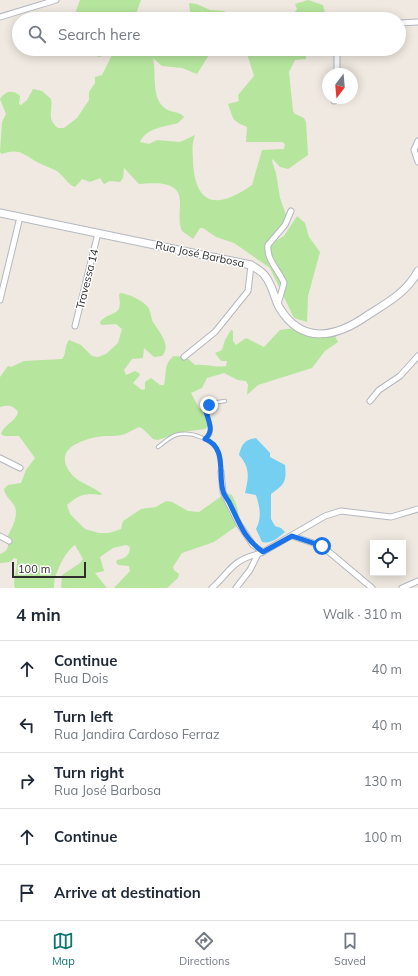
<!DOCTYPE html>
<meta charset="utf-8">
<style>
:root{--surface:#fff;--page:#f6f6f7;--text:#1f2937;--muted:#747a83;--line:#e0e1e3;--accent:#0f766e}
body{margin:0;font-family:Mulish,sans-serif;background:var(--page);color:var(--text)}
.controls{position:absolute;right:12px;bottom:12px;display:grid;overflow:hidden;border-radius:0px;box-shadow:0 2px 10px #0003}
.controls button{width:36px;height:36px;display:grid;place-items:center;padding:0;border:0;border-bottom:1px solid var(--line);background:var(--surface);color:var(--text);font:20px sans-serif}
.compass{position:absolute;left:322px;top:68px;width:36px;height:36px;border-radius:50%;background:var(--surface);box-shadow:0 2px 10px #0003;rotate:196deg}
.scale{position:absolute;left:12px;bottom:10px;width:74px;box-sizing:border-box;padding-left:4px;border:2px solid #2e2e2e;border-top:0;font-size:11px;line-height:14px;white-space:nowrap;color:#2e2e2e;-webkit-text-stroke:3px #fff;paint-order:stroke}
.stop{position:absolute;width:12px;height:12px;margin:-9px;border:3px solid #1a73e8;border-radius:50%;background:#fff}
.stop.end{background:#1a73e8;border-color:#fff;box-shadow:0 1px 4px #0008}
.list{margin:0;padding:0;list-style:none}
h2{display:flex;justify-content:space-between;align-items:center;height:52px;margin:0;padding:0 16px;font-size:17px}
h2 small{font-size:13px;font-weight:400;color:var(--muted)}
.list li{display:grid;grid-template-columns:26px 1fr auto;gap:12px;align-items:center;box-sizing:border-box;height:56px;padding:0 16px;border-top:1px solid var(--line)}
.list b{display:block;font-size:15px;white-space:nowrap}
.list p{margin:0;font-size:13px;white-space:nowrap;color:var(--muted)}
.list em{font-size:13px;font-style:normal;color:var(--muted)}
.icon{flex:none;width:22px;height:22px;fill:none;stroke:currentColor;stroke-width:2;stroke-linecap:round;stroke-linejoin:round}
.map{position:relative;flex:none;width:418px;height:588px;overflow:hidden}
.search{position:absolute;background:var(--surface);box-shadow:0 2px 10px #0003;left:12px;right:12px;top:12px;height:44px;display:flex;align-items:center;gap:10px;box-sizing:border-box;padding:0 14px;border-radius:22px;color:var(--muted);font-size:15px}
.sheet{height:332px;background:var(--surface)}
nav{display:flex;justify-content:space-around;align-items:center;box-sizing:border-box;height:56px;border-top:1px solid var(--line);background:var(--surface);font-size:11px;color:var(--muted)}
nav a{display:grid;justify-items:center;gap:2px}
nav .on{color:var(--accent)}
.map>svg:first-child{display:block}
.green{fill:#b6e59e}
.water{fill:#75cff0}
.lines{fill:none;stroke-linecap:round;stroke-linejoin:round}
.lane-casing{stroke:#b4b7c1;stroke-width:4.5}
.street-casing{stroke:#b4b7c1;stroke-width:7}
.secondary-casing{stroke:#b4b7c1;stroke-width:9}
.lane{stroke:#fff;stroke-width:2.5}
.street{stroke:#fff;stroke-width:5}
.secondary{stroke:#fff;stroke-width:7}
.route{stroke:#1a73e8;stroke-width:5}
.labels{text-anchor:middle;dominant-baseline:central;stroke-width:3;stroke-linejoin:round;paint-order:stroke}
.street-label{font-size:11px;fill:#2e2e2e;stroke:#fff}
</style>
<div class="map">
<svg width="418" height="588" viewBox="0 0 418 588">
<rect width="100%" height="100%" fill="#efe9e1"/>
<!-- green -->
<g class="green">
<path d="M80,0H141L137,11L138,19H73Z"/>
<path d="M308,0L323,5L325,13L324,19H289L297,9L295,4Z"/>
<path d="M189,3L197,4L210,10L224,11L232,16L233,19H191Z"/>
<path d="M75,49H233L221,55H209L197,74L182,68L162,66L153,58C157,74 150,98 166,109C172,113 179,111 184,117L178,123C165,127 147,127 140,142L149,144L157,140L180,142L195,135C191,148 193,150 193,163C196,208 219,208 252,185L262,150L284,149L285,144L282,142H246L247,127C231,120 234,120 228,104L239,101L238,95L254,76L248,57V49H314L306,51V59L295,60L289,72L293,111L295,114L304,118L306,122L308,155L288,169L280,167L273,159L272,161L276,173L280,198L286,215L284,224L272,236L270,241L274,242L284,236L297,216L305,223L309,237L320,252L308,296L307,322L294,318L270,268L234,243L216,237L203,228H200L193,239L182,231C178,221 180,213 180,202C180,180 155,183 139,184L124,168L123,178L120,182L110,181L104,184L100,178L90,182L82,179L75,187C67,184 64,176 57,171C51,168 45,166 39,163C25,156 20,147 2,154L0,152L2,122L6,114L0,99C5,91 13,89 20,96L19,104L21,105L27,100L33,89L42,91L51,99C53,112 46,118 58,128H64L77,118L89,100V92L95,83V77L102,75L112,55L111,54L99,57L86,52H76Z"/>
<path d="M120,293C129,294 142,300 148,307C151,312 151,318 153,322C159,332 172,345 162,356L154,357L144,348L143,358L132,359L124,370L126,375L135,371L139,373L140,375L133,383L142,390L145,389V382L151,378L160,385H164C167,373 163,364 174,356L186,357L195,365C206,364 215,368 226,366L227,361H221L215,353L222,350L225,340L231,330L233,331V341L236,345L246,338L264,347L280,330L295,328L335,336L338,342L325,351L312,368L258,385L247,395L248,385L246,381L238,380L224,373L207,378L202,388L191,393L199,408L208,410L210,414L211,423L205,429L182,432L158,440L153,439L143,429L139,427C134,429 130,432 125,434C117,437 106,435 97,437C76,441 52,452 73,476C81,484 93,486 102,494L100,495C86,492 78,495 67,505L70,514L85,529L99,533H109L121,529L123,521L141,509L156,507L166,501L172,502L188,511L199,512L226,493L232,495C237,505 240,514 238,525L214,542L182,553L173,567L174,570L179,574L178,578L167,588H114L130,571L129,566L118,565L116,562L117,560C124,559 130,556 130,547L126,545L113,548L100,557L104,571L95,573L107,588H61L62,575L80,563L83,559L75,545C65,551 53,576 54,588H15C12,578 18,569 17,559L14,558L10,562L0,563V554C8,551 10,546 6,539C11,530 20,515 14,505C10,499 5,496 4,489L8,485L21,483L26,470L35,458L19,436H4L1,434C4,424 16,422 18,412C13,405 8,405 0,407V377L8,366L11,367L24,361L62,359C67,353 64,346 69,340L81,345L92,356L98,357L106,354L118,343L122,329L116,324L101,325L100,322C111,309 123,319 119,295Z"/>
</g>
<!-- water -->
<path class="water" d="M256,438L270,453V457L285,465C287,482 284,485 271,494V519L275,526L281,528L285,532C278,538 271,544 262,542L256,529C262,518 260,508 256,495L245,493C249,477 250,467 239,455C242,444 244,440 256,438Z"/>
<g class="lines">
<!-- lane casing -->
<g class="lane-casing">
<g id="lane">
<path d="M206,439C217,430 205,418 207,407L212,403L225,401"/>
<path d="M158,447C164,443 169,437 176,435C191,431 213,439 219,453C221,458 221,466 221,471"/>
</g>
</g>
<!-- street casing -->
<g class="street-casing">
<g id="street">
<path d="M0,17L56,0"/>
<path d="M399,23L418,22"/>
<path d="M337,49V74"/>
<path d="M334,101V98"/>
<path d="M418,141L414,150L418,162"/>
<path d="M0,300L20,217"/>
<path d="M278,304L284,283C279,270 266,260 268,245L285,225L291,211"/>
<path d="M75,326L98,233"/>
<path d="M184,357L215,332L248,291L251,265"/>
<path d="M370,401L379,390L400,376L418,356"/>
<path d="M0,458L20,468"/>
<path d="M221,472L223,492L239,524L253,545L263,552"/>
<path d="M0,536L9,541"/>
<path d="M292,536L322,546L372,588"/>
<path d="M212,588C230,572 232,560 258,554"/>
<path d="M236,588L250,570L258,554L263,552L325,516L341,511L391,517L418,509"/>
<path d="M402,588L418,581"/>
</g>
</g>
<!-- secondary casing -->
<g class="secondary-casing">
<path id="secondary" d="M0,213L251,265C255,268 262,271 265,276C272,284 274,297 279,307C302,346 337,337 368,315C387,303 407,292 418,271"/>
</g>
<!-- lane -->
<use href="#lane" class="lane"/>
<!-- street -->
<use href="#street" class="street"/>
<!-- secondary -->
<use href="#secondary" class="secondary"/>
</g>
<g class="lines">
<!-- route -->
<path class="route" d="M209,405L206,411C208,421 215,431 205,439C227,447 218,474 223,491C224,495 227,499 229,502C239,522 244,539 263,552L292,536L322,546"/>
</g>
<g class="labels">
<!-- street labels -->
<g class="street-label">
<text transform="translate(200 254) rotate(12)">Rua José Barbosa</text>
<text transform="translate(87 279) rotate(-76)">Travessa 14</text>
</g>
</g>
</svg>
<div class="controls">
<button><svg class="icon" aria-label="locate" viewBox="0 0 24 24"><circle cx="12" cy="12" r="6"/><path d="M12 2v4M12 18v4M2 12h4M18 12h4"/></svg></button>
</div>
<svg class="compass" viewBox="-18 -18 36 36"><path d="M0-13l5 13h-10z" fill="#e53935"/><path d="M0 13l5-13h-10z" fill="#747a83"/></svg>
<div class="scale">100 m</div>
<div class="stop" style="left:322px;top:546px"></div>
<div class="stop end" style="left:209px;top:405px"></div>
<div class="search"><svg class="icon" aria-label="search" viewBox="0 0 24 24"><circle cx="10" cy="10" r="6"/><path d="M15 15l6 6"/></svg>Search here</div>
</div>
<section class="sheet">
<h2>4 min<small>Walk · 310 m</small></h2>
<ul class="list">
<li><svg class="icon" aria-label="ahead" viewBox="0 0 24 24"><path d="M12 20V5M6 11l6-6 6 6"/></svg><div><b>Continue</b><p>Rua Dois</p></div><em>40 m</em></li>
<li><svg class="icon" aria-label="left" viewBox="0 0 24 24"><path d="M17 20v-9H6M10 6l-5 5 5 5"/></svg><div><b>Turn left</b><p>Rua Jandira Cardoso Ferraz</p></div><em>40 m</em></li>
<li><svg class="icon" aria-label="right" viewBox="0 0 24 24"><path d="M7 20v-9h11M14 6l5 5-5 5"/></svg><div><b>Turn right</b><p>Rua José Barbosa</p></div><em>130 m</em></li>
<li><svg class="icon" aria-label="ahead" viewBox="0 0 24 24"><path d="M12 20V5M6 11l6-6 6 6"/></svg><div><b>Continue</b></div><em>100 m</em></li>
<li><svg class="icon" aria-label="arrive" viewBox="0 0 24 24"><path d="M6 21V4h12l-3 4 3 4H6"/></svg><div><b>Arrive at destination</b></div></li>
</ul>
</section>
<nav>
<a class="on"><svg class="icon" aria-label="map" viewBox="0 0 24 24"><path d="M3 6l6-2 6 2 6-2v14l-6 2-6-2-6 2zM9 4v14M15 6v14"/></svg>Map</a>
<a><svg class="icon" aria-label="directions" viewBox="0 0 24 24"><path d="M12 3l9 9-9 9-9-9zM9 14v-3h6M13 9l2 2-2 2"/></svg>Directions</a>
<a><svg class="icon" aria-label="saved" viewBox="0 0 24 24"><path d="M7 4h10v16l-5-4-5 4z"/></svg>Saved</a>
</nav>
